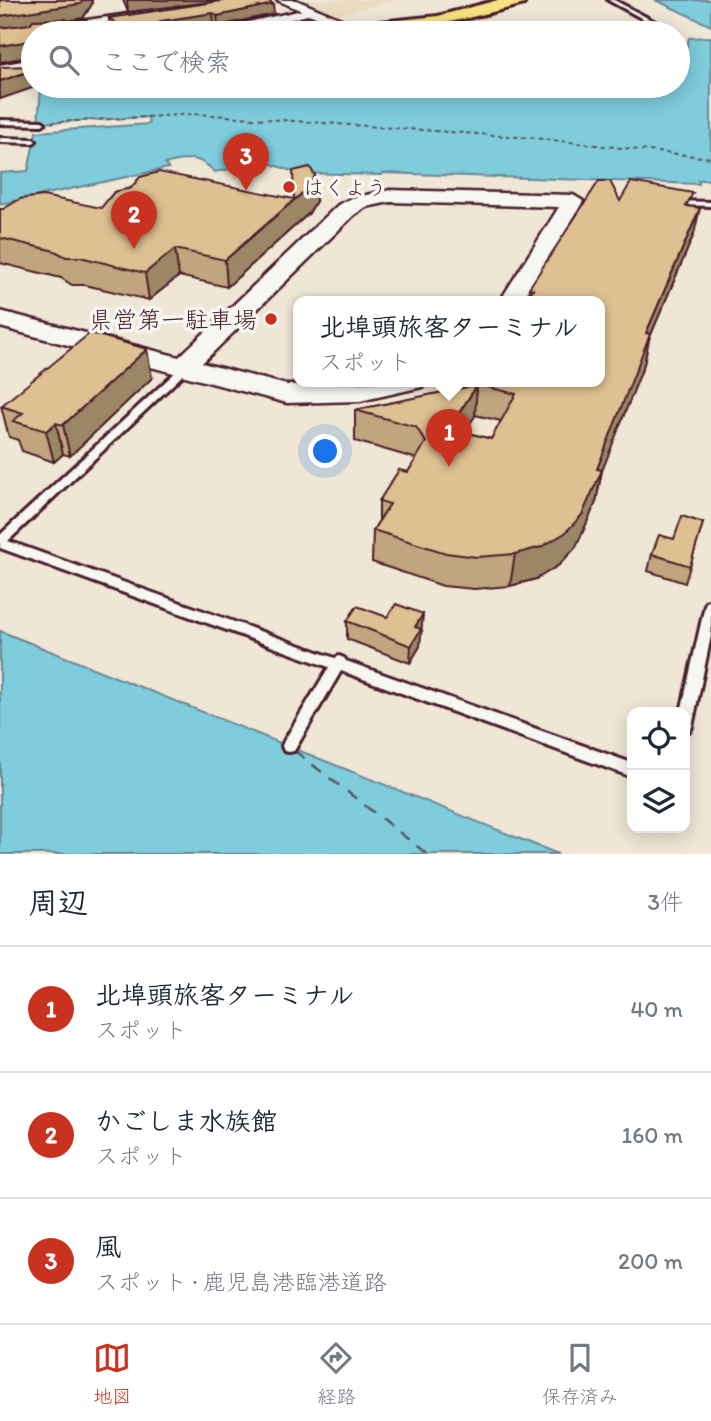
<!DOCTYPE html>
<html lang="ja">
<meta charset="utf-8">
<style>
:root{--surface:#fff;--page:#f2f2f3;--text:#1f2937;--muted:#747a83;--line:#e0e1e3;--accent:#c8321e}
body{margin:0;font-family:Itim,"Klee One",sans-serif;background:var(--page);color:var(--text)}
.controls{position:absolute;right:21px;bottom:21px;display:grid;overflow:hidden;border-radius:14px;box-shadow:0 4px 18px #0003}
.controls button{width:63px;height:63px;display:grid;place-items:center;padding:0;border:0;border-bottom:2px solid var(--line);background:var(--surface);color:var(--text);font:35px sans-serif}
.you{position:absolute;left:326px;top:452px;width:24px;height:24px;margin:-18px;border:5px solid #fff;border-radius:50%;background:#1a73e8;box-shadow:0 0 0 10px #1a73e833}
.badge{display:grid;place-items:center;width:46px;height:46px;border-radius:50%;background:var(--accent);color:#fff;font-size:23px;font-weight:700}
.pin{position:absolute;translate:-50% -58px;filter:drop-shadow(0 2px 4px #0008)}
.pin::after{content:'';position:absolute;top:37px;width:24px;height:21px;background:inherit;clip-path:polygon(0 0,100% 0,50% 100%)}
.popup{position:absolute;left:293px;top:296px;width:312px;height:91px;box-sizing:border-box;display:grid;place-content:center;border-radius:14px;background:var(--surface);filter:drop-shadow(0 2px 5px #0005);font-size:23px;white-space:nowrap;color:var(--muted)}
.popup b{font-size:26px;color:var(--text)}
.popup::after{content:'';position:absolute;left:50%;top:100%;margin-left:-14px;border:14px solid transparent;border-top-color:var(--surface)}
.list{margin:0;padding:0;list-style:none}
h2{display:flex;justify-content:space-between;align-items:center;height:91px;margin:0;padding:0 28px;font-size:30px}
h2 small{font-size:23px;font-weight:400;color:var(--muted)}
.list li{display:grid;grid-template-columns:46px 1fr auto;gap:21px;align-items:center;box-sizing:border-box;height:126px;padding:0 28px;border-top:2px solid var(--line)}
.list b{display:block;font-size:26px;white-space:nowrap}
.list p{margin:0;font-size:23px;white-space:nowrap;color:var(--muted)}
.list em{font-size:23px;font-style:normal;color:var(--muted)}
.icon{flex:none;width:38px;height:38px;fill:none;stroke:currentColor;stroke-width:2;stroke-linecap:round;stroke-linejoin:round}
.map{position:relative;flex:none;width:711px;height:854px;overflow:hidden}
.search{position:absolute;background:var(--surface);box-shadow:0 4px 18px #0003;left:21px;right:21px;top:21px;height:77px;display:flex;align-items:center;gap:18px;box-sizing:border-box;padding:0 24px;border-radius:38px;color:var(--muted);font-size:26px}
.sheet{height:469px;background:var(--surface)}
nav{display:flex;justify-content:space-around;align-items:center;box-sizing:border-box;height:98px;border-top:2px solid var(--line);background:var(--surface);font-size:19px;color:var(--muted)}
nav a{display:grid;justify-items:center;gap:4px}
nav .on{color:var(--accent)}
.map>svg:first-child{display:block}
.built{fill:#eadbc1}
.water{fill:#7eccdc;stroke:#698795;stroke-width:2}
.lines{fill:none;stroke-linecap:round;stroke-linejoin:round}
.ferry-far1{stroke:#5a5360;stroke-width:2;stroke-dasharray:4.5 3.5;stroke-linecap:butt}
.ferry{stroke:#5a5360;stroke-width:2.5;stroke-dasharray:12 10;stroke-linecap:butt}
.lane-casing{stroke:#4a1f2b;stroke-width:6}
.street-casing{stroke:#4a1f2b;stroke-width:5}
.secondary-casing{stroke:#4a1f2b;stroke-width:5}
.highway-casing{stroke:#4a1f2b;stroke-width:6}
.lane{fill:#f6f6f2;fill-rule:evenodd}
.street{fill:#f6f6f2;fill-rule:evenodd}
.secondary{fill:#f6f6f2;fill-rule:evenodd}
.highway{fill:#f7e281;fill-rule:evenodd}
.wall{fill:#c0a57e;stroke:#4a1f2b;stroke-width:2;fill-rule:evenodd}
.shaded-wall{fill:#9c8666;stroke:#4a1f2b;stroke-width:2}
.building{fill:#dfc092;stroke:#4a1f2b;stroke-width:2}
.poi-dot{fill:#c8321e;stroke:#f6f6f2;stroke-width:2.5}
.labels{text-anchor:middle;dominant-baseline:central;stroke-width:7;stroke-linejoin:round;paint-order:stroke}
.far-poi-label{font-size:21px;fill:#4a1f2b;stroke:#f6f6f2;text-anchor:start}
.poi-label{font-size:24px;fill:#4a1f2b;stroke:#f6f6f2;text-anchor:end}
</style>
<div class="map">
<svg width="711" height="854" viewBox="0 0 711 854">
<rect width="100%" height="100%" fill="#efe6d5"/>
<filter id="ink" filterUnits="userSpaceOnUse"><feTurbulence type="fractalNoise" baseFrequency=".0143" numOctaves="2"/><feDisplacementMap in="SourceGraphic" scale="14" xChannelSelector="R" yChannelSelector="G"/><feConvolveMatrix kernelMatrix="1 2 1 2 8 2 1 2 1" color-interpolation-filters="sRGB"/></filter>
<g filter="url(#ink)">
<!-- built -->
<path class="built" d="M301,0H398L335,14Z"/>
<!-- water -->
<g class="water">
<path d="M655,0H711V26L660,2Z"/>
<path d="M711,37V180H698L699,184L383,173L382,175L297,173L266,162L215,172C197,154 189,158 165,164L168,168L0,204V173L28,171L36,132L149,124L148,117L38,123L41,88L678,86V45L687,46L689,38Z"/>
<path d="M0,631L558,854H0Z"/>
</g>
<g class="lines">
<!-- ferry-far1 -->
<path class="ferry-far1" d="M43,123L197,114L534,138L711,158"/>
<!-- ferry -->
<path class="ferry" d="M295,751L427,854"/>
<!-- lane casing -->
<g class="lane-casing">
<g id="lane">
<path d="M608,0H614L672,31L667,32Z"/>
<path d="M0,120L42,121L45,123L42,125L0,124Z"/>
<path d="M0,138L33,139L36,141L33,143L0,142Z"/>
<path d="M675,201L711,202V206L678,205L674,203Z"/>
<path d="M184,366L187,367L189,369L187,371L8,541L335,658L339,656L344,658L346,661L632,763V777L341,671L294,751L289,752L284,751L282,746L284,741L329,667L0,548V535L181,367Z"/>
<path d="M711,600V636L692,727L690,731L685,733V712H681L705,605L706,602Z"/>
</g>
</g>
<!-- street casing -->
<g class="street-casing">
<path id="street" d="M312,8L315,13C277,23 238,35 199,33Z"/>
</g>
<!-- secondary casing -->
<g class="secondary-casing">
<g id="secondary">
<path d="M277,0H296L367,30L364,33H265L267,30L318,18ZM325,21L340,27L310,28L324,25Z"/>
<path d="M148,11L153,12V18L54,33H33V36L0,41V33Z"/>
<path d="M33,59V69L0,75V65Z"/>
<path d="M390,190L573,195L583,201L525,301H500L559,207L390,202L366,207L354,215L202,363L287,385L426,381L422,387L360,401L287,403L0,327V311L179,357L338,205L352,198Z"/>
</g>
</g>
<!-- highway casing -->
<g class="highway-casing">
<path id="highway" d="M498,0H526L524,4C467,19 412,33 353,33L351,30L360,24L438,16Z"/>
</g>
<!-- lane -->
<use href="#lane" class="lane"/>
<!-- street -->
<use href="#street" class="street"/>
<!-- secondary -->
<use href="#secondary" class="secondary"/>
<!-- highway -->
<use href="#highway" class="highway"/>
</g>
<!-- wall -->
<g class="wall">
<path d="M0,0L92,4L83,18L66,21L33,33V58Z"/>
<path d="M123,0H226L128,12Z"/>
<path d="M228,0L274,14L218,26L214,23L167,30V33H117L110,28L109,18Z"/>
<path d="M294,199L316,201L309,213L227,287L179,276L149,300L85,285H72L61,278L0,263V209L101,208Z"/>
<path d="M620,201L689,206L694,234L649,339L644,364L602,470L596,502L576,547L559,565L536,579L510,586L474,589L443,586L372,562L373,530L379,521V501L408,472L416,460L414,458L355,441V410L474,386L475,384L528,297L529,288ZM475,415L501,421L491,439L468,433L466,430Z"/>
<path d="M152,378L70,456L63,454L54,462L22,451L18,440L9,437L1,406Z"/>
<path d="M703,523L685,583L648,571L652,554Z"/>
<path d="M347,621L422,631L420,634V646L410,663L347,639Z"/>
</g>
<!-- shaded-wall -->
<g class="shaded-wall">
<path d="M83,0H92V4L83,18L66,21L69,33L0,31V16Z"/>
<path d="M127,0H226L128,12Z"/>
<path d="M273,4L274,14L218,26L217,16Z"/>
<path d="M213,13L214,23L167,30V33H126V31L160,21Z"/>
<path d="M29,41L33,56L0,62V46Z"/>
<path d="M33,70V86H38L0,99V81Z"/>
<path d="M315,176L316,201L309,213L227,287L225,260L308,188Z"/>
<path d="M700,208L694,234L649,339L644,364L602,471V470L596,502L576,547L559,565L536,579L510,586L515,554L597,469L646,333Z"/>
<path d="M175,249L179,276L149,300L145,273Z"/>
<path d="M147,349L152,378L70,456L63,425Z"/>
<path d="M477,385L475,416L454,447L457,416Z"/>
<path d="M56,423L63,454L54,462L46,431Z"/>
<path d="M423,614L420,646L410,663L411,646L415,627Z"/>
</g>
<!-- building -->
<g class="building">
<path d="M0,0H83L80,4L0,16Z"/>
<path d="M228,0H267L273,4L217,16L213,13L160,21L166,25L126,31L109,18Z"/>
<path d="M66,19L52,33H33V46L29,41L0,46V28L30,24L33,20Z"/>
<path d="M33,66V70L0,81V67Z"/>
<path d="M310,167L315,176L308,188L225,260L175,249L145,273L80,257H66L55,251L0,238V209H3L20,199L43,196L101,208L114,192L131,188L140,177L159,172L294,199L293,171Z"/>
<path d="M599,181H610L620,201L631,182L693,193L686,206L700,208L646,333L650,334L597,469L602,470L582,515L565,533L541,547L515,554L477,557L446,553L373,530L390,504L379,501L399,470L408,472L426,442L416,427L355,410L477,385L457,416L468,433L491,439L516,394L475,384L476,381H599V301H526L533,289L529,288Z"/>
<path d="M90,333L147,349L63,425L56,423L46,431L13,421L23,413L1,406Z"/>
<path d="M682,516L703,523L690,566L652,554L659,535L674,539Z"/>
<path d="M396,604L423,614L415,627L421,629L411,646L347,621L357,606L387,617Z"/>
</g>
</g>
<!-- markers -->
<g class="poi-dot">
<circle cx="289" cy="187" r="7"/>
<circle cx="271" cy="319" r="7"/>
</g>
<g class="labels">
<!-- far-poi labels -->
<g class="far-poi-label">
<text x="303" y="187">はくよう</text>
</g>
<!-- poi labels -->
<g class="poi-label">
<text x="257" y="319">県営第一駐車場</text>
</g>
</g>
</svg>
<div class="controls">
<button><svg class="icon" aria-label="locate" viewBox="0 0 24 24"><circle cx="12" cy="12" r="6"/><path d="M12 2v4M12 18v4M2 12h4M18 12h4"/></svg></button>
<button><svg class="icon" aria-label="layers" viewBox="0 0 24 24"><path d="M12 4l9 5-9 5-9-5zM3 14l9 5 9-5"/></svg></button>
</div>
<div class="you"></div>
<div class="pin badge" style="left:449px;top:467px">1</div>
<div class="popup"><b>北埠頭旅客ターミナル</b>スポット</div>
<div class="pin badge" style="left:134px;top:249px">2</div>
<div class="pin badge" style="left:246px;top:191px">3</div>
<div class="search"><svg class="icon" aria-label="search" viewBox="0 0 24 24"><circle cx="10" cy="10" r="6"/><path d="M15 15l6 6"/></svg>ここで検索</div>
</div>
<section class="sheet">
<h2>周辺<small>3件</small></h2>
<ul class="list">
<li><span class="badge">1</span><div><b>北埠頭旅客ターミナル</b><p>スポット</p></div><em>40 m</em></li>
<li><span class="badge">2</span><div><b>かごしま水族館</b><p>スポット</p></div><em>160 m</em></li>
<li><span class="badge">3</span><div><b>風</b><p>スポット · 鹿児島港臨港道路</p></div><em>200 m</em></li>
</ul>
</section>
<nav>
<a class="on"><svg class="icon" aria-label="map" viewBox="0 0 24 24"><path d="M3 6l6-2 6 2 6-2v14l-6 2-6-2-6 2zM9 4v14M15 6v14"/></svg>地図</a>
<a><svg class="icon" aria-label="directions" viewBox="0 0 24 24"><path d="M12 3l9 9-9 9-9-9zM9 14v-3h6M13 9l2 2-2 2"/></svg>経路</a>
<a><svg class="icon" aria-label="saved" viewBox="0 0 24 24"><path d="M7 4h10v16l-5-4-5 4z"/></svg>保存済み</a>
</nav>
